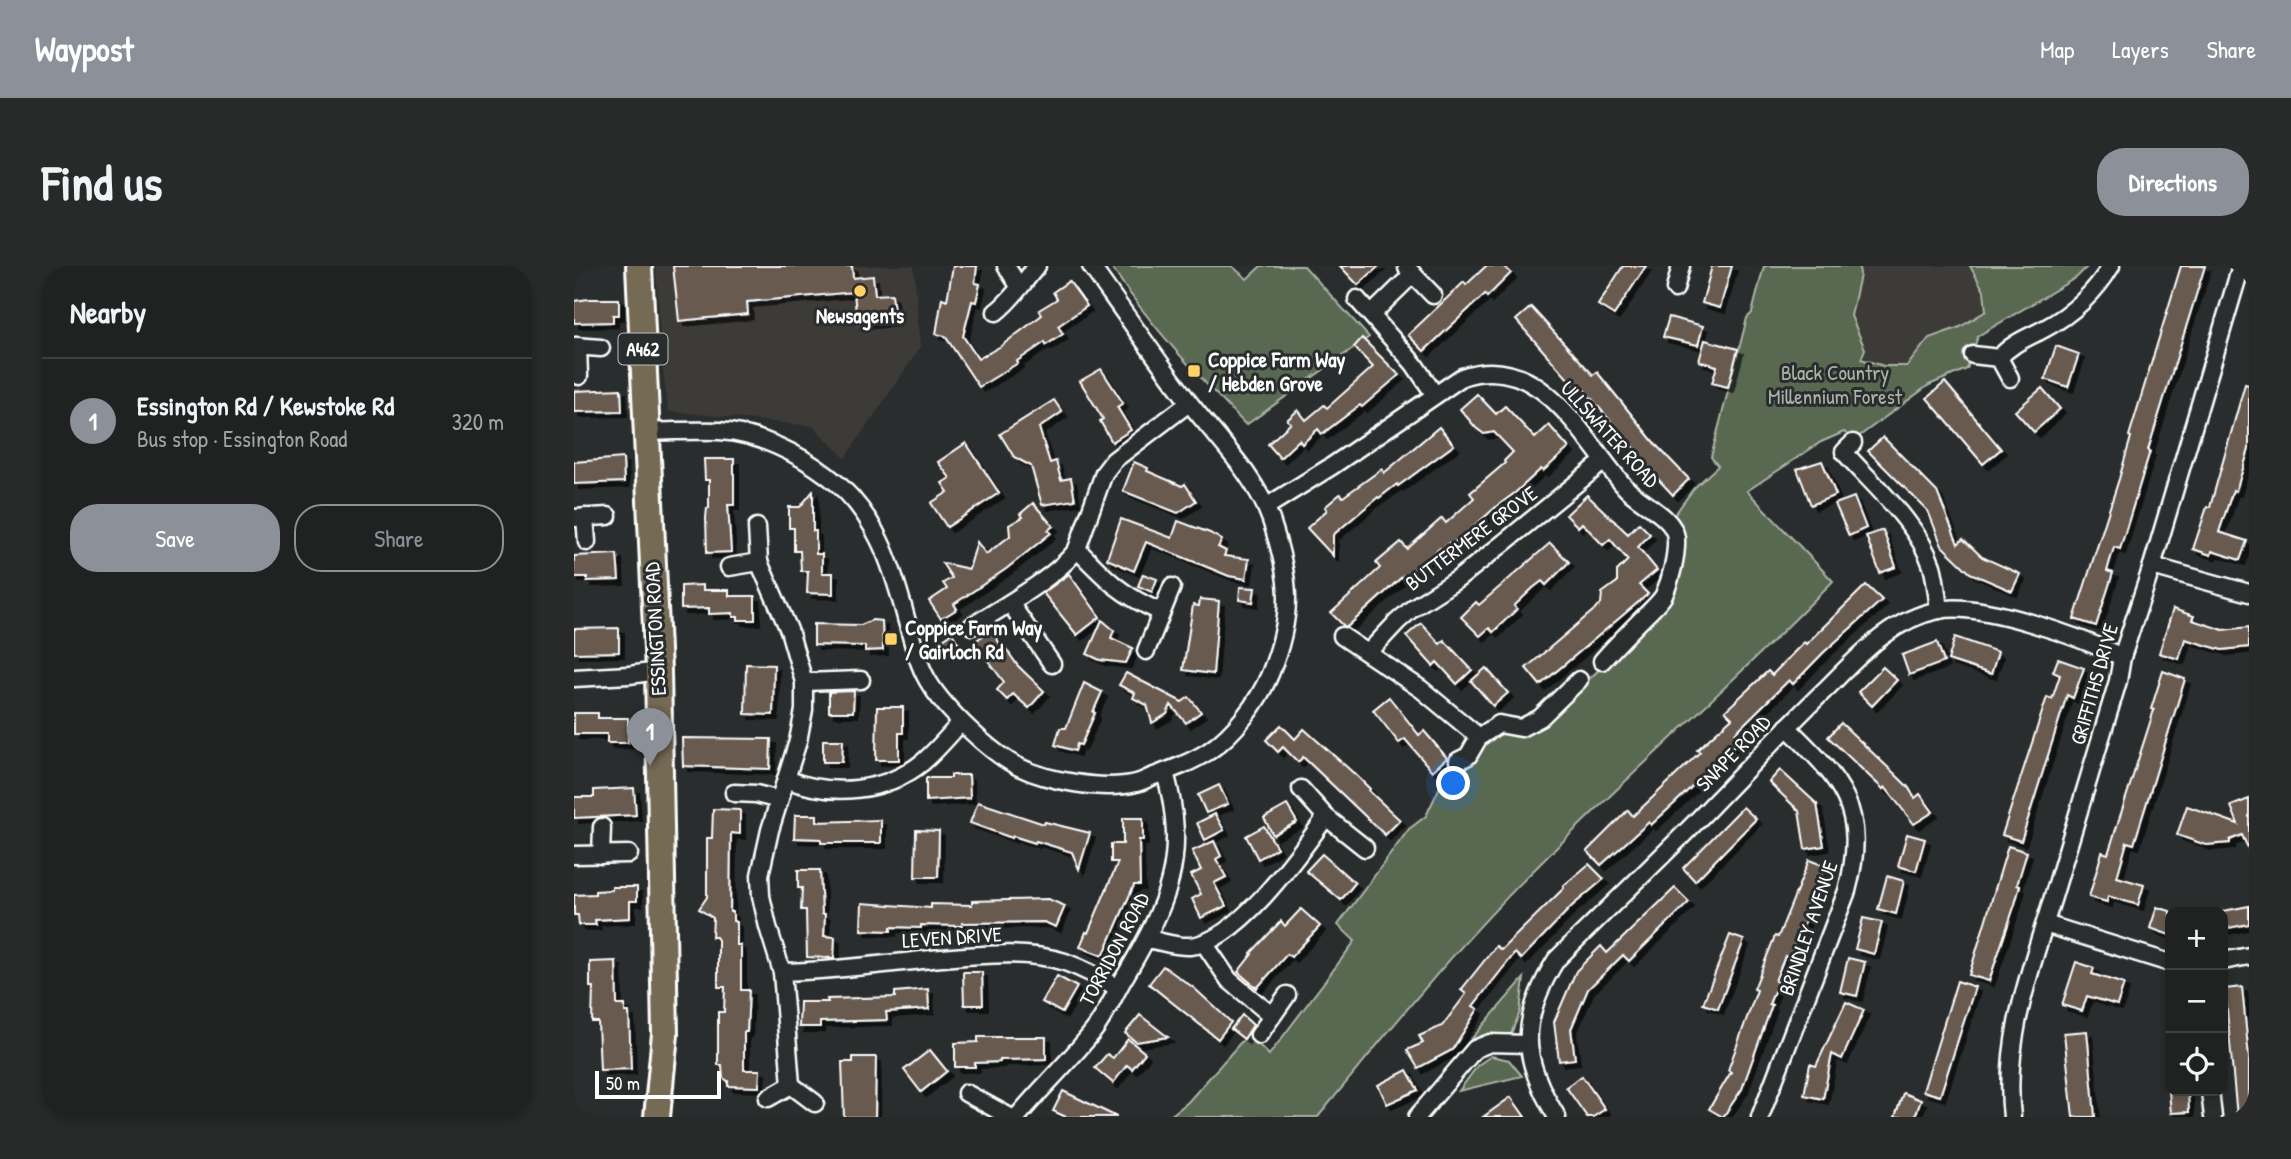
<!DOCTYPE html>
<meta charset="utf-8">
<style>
:root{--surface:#202222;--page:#282a2a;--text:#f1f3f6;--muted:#a2a4a5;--line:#3d3f40;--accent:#8c9099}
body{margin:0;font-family:"Patrick Hand",sans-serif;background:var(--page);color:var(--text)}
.controls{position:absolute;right:21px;bottom:21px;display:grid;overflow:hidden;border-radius:14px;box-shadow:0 4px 10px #0003}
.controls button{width:63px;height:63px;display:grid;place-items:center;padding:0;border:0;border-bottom:2px solid var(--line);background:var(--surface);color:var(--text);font:35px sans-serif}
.scale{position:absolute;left:21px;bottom:18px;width:126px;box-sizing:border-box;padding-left:7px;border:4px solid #fff;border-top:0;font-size:19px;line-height:24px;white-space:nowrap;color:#fff;-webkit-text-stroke:5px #2a2d2e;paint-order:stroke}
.you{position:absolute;left:880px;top:518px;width:24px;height:24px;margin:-18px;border:5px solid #fff;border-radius:50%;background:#1a73e8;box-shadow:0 0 0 10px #1a73e833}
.badge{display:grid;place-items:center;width:46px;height:46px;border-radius:50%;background:var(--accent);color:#fff;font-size:23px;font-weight:700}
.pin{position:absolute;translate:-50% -58px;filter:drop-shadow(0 2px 4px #0008)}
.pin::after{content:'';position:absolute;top:37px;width:24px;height:21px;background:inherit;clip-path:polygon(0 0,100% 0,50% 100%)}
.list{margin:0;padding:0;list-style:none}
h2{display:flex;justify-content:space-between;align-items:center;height:91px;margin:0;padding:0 28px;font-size:30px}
h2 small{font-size:23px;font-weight:400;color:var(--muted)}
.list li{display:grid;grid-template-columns:46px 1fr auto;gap:21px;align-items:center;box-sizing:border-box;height:126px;padding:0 28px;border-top:2px solid var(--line)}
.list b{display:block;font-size:26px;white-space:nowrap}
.list p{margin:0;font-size:23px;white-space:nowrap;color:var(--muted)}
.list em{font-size:23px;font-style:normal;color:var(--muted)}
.actions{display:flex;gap:14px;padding:21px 28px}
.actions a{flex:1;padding:16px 0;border:2px solid var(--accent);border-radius:28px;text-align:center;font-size:24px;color:var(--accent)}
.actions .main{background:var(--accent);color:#fff}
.icon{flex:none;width:38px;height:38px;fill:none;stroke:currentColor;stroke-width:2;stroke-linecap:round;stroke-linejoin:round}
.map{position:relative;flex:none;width:1675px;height:851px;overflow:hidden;border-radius:28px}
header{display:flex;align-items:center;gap:42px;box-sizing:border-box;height:98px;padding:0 35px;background:var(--accent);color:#fff}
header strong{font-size:33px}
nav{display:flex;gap:38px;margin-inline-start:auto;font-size:24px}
.intro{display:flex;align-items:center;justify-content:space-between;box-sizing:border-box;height:168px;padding:0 42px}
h1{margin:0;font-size:49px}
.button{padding:18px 32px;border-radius:28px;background:var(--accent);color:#fff;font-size:24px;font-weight:700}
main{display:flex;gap:42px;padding:0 42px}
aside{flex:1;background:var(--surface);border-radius:28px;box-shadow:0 4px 10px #0003}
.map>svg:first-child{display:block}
.built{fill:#3d3a38}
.green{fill:#596851;stroke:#acb4a8;stroke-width:2}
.building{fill:#685a4f;stroke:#fff;stroke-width:2;filter:url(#shadow)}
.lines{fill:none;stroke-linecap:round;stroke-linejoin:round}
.minor-casing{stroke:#fff;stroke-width:21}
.primary-casing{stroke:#fff;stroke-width:30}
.minor{stroke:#2a2d2e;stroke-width:16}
.primary{stroke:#746b52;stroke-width:24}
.poi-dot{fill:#ffd166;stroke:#2a2d2e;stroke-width:2.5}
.labels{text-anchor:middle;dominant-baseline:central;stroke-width:6;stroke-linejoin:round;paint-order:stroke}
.shield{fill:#2a2d2e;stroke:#bfc0c0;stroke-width:2}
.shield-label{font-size:19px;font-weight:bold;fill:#fff}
.poi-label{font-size:21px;font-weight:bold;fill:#fff;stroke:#2a2d2e;text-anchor:start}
.park-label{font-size:21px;fill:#acb4a8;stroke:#2a2d2e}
.street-label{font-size:21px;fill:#fff;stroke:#2a2d2e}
</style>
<header>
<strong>Waypost</strong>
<nav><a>Map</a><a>Layers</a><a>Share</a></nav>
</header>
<div class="intro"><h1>Find us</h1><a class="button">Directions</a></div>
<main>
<aside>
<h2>Nearby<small></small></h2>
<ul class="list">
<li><span class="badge">1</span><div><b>Essington Rd / Kewstoke Rd</b><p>Bus stop · Essington Road</p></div><em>320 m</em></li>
</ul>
<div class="actions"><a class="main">Save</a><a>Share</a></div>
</aside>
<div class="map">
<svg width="1675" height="851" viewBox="0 0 1675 851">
<defs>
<filter id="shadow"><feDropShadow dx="5" dy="5" stdDeviation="0" flood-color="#0009"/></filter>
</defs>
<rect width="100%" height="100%" fill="#2a2d2e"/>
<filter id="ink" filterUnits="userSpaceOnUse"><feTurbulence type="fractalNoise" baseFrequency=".0143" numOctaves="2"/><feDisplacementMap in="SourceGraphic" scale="14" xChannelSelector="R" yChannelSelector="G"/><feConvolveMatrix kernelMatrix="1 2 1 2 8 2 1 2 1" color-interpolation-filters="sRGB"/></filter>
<g filter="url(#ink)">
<!-- built -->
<g class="built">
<path d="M82,0H340L346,82L271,192L239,160L94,145L87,87Z"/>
<path d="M1264,0H1514L1503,11L1404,70L1256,166Z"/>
</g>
<!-- green -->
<g class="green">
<path d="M537,0H658L673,13L687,0H730L795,71L672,159C623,109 575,59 537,0Z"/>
<path d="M1190,0H1285L1286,9L1277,50L1291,83L1287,93L1310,100H1333L1355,72L1386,61L1412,45L1410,25L1396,0H1514L1503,11L1404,70L1393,103L1355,119L1280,174L1270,166L1247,176L1173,225L1259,315C1164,413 1061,503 965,599C885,678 815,764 744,851H595L614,836L674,768L695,789L781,675L764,659L835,563L852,550L878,495L886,503L919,470L968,458L1032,397L1097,329L1099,251L1120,222L1144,200L1137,191L1173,52L1178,47Z"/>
<path d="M950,712L946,746L937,768L893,778Z"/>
<path d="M917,790L935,794L948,810L885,825L904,799Z"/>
</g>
<!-- building -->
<g class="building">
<path d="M99,0H278L279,12L299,10L301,29L318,28L321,55L283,58L280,26L173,36L174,48L105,55Z"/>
<path d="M379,0H403L401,17L406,18L402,36L398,35L389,70L404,93L427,80L468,49L465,44L483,33L479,26L495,15L513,40L484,60L489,68L472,79L471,76L443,95L444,97L405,121L371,70L362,68L368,32L373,34Z"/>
<path d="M766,0H805L784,19Z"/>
<path d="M912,0H930L937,7L913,31L911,28L850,85L834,69L890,16L892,19Z"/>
<path d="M1049,0H1072L1040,49L1024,39Z"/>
<path d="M1138,0H1158L1146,42L1128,37Z"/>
<path d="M1607,0H1631L1574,184L1576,185L1546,283L1540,281L1533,305L1539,307L1522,360L1500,353L1545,213L1557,171L1555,170Z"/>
<path d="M15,33H45V49H39V56L0,57V35Z"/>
<path d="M957,41L1019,109L1023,106L1082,179L1115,213L1099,229L1066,194L1068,192L1006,119L1002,122L942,54Z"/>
<path d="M1095,51L1129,60L1124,79L1089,71Z"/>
<path d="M788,72L825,109L788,141L786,139L748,168L744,163L728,178L725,174L706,192L694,178L717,157L713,154L724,144L732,154L750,139L753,142L799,101L780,81Z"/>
<path d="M1131,74L1164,83L1154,121L1138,117L1143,100L1125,95Z"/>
<path d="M1482,80L1505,88L1494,121L1471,113Z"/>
<path d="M527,103L549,137L543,141L557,164L538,176L526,155L529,153L506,115Z"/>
<path d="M1371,116L1427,183L1409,198L1353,132Z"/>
<path d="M1671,118L1675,119V183L1662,225L1659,224L1645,266L1673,275L1666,294L1638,285L1637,289L1619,283L1633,241H1636Z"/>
<path d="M1468,122L1486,143L1460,166L1441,145Z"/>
<path d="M47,123L48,145L0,146V125Z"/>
<path d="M903,128L922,148L931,140L961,172L975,159L995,182L969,205L967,203L942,226L923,240L888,271L877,279L875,277L868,284L866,282L830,312L829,310L773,361L770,360L757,347L806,302L802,297L827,276L833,283L868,252L872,257L900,232L896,227L931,197L930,195L939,186L920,166L910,168L902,162L886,143Z"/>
<path d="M480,134L488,146L465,162L476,197L482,195L487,214L497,212L501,234L468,239L457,200L440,191L426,168Z"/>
<path d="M865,161L880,179L824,220L823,218L805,232L804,231L759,269V290L733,262L753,244L751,241L766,228L769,231L808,203L810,207Z"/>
<path d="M1309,171L1363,226L1384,278L1389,273L1408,291L1446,308L1438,325L1396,307L1368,280L1354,245L1294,185Z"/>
<path d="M392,177L425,227L373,261L357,237L374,226L368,217L376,212L364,196Z"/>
<path d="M49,192L50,216L0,218V196Z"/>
<path d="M130,193H160V239H154L157,286L133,287L132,252L133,242H135V214H131Z"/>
<path d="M1248,195L1262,229L1237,239L1223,203Z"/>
<path d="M560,196L574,202L573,205L608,220L611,218L622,235L604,247L549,225Z"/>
<path d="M239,225V265H242V288H248V307H259V328L233,327L234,305H227L226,285H220V262H215V241H226Z"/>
<path d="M1013,229L1054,268L1065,257L1076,268L1064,281L1083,304L1065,319L1074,328L966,419L952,402L1027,338L1028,327L1043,316V305L1054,294L1036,273L1029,279L1008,257L1004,261L992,249Z"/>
<path d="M1280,231L1292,262L1275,270L1261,238Z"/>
<path d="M459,237L479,260L474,264L477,267L432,303L380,338L383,343L367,353L355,335L373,323L369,317L378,312L368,297L395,303L403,276L412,288L436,270L435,259L449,251L446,248Z"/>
<path d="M547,253L598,272L604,255L636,267L648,274L644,281L652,285L650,290L675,293L672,313L655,310L572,276L560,305L533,293Z"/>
<path d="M1309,264L1322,301L1306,307L1292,270Z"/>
<path d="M976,277L995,296L972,319L968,315L959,322L940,340L943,343L919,366L915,362L906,370L887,351L902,336L905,339Z"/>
<path d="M43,288L45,314L13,315V311H0V290Z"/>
<path d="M495,308L526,351L503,369L469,327Z"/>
<path d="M569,308L583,313L578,326L564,320Z"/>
<path d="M129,319V324H155V330H181V354H164V351H159V347L135,348V342L107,343V320Z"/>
<path d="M1292,319L1308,334L1249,387L1219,418L1215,414L1161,467L1167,473L1102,536L1077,559L1075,556L1027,599L1013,585L1054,544L1059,550L1097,514L1126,486L1123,484L1158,452L1151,445L1194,405L1198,409L1230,376L1232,378Z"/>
<path d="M666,321L681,322L679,336L665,334Z"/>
<path d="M626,333L645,335L639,408L609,404L619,339L625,340Z"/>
<path d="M1599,343L1620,350L1618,354L1649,364L1675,361V381L1648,384L1611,373L1605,393L1585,387Z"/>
<path d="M298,354L308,355L309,384L291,385V380L240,379V358L287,359Z"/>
<path d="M528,354L540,364L537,372L559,382L552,397L526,394L513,388Z"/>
<path d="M847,357L866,378L870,374L898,404L883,418L863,396L859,400L832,370Z"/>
<path d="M45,362V386L0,387V363Z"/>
<path d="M417,364L430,384L432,383L444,400L470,425L455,442L439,428L433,434L423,424L430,416L400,376Z"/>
<path d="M378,367L385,378L373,386L366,375Z"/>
<path d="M1381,371L1424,386L1417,408L1374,394Z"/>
<path d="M1363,376L1370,396L1335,409L1328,389Z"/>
<path d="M1484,393L1510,402L1499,432L1493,429L1447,575L1428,569L1473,431L1478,433L1486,409L1479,406Z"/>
<path d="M172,398L200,399L199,449L171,448Z"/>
<path d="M1309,401L1323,414L1298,440L1284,426Z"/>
<path d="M912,402L934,427L919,440L897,415Z"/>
<path d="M1589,405L1611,413L1560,578L1553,576L1543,611L1570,619L1564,639L1534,630L1533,636L1515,631L1528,586L1534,588L1580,444L1577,443Z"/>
<path d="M552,407L608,436L615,431L627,446L612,457L597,439L593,448L578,457L573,439L559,432L561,427L545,419Z"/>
<path d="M510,417L528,426L519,446L521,447L507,479L503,478L501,485L481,479L486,462H492Z"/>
<path d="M280,425L279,446H255V426Z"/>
<path d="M815,431L845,469L850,465L873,492L858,505L831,473L825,477L799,444Z"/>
<path d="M303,441H329V467H325V494H302Z"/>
<path d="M0,447H24V452H54V477H33V468H0Z"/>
<path d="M1267,457L1322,509L1334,521L1341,532L1346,528L1359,546L1340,558L1311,521L1309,523L1254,471Z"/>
<path d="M707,459L721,473L730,463L784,511L796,523L795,525L826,554L811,569L729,491L724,496L709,481L704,486L692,474Z"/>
<path d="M108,472L197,473L196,503L109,500Z"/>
<path d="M249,474H269L268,496H249Z"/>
<path d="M1206,504L1243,538L1250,580L1231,583L1225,545L1195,516Z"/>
<path d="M377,509H395L396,532L352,535V512H377Z"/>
<path d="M645,519L654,538L632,547L624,529Z"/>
<path d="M60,522L62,549L0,552V531H20V524Z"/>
<path d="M1675,533V584L1668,569L1656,574V577L1632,579L1603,569L1613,540L1664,558L1657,540Z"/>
<path d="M404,536L470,558L471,556L516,567L505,603L498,586L462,575L461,577L439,570L438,572L396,557Z"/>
<path d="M713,539L723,556L699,569L690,552Z"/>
<path d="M1169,541L1182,553L1121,615L1109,602Z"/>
<path d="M139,543L166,544V568L157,567L156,646H159V655L163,656V679H167V724H175L173,766H170V804H186L185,821L154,820V815L149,812L148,799H144V746H150L151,721H144V674L142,671H138L139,652L125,643L133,631V572H138Z"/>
<path d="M641,548L650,564L631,574L623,557Z"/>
<path d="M221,549H243V556L307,554V577H247V573L220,572Z"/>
<path d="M549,552H569V574H565L566,619H560L529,690L506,681L512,666L514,667L544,596H537V578H549Z"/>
<path d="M690,560L703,582L684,593L672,570Z"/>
<path d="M342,564L365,565L364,611H341Z"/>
<path d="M1333,568L1351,573L1342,605L1324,600Z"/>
<path d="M640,575L647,590L642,593L652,611L640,617L652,640L627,652L618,633L627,628L617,609L627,604L618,585Z"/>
<path d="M1434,580L1453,586L1443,619L1446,620L1441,638L1415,715L1395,709Z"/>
<path d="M748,588L781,617L767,634L732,605Z"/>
<path d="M1235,594L1251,600L1235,639H1237L1225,672L1223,671L1215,692L1211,690L1201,715L1204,716L1195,738L1198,739L1168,823L1149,851L1135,843L1157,806L1154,804L1183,724L1180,723L1201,670L1204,671Z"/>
<path d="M1015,598L1030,613L998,640L947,693L941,687L899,740L904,743L878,784L844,802L833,784L849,777L845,770L868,760L892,728L887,724L922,680L927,684L990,622L989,620Z"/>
<path d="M224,604H246L248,648H251L250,670L261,671L260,692L233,691L232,644H227L228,622H224Z"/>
<path d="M1313,610L1330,615L1322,648L1304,643Z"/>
<path d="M38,621H63V635H56V652L21,654L22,659H5L4,649H0V629L21,628V625L38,624Z"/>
<path d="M1101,622L1115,636L1055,695L1049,689L1014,723L997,763L1001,793L985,795L980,756L1002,705L1027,680L1033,687Z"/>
<path d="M474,633L491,640L482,661L470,656L388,657V660L347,659V662L317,661V665L287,664L288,637L357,642V638L398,639V635Z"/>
<path d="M1675,640V658L1649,663V645Z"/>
<path d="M1583,641L1596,645V669L1576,662Z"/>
<path d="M727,643L746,660L717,691L713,688L683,722L664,706L678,688L677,687L707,655L711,660Z"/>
<path d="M1289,652L1308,656L1300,688L1281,683Z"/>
<path d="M1156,669L1170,674L1144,743L1129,738Z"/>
<path d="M1274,692L1291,696L1283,730L1266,726Z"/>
<path d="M42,695L43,739H51V746H55L57,803L26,804L24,756H18L19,721H16V696Z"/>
<path d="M1502,696L1520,702L1518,708L1550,718L1543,739L1513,730L1508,745L1488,739Z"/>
<path d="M589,700L620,722L657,756L644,773L575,718Z"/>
<path d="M389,706H408L409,739H390Z"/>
<path d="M483,710L503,721L488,747L468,736Z"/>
<path d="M1383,715L1401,721L1366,830L1349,825Z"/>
<path d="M1668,721L1675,792V851H1663L1651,723Z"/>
<path d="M354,723L355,743L312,746L313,754L246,756V761H225L226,736H254L253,733L321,731V726Z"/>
<path d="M1272,736L1290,744L1268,793L1258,788L1249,833L1230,829L1236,798L1242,800Z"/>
<path d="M566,749L594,771L562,776L551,767Z"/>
<path d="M668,749L679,759L670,773L657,763Z"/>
<path d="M1513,765L1521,851H1499L1490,767Z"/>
<path d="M404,771H472V793L426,794V796L401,797V801H381V777L404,776Z"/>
<path d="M554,773L571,787L558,803L553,799L539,817L521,802L533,788L539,792Z"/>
<path d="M356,784L373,805L347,826L330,804Z"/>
<path d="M279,791H302L301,851H270L268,796H279Z"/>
<path d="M833,804L844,824L813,838L804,819Z"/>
<path d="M1008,810L1031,843L1019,851H1013L992,821Z"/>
<path d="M489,825L543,851H492L479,845Z"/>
<path d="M1595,825H1614L1615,846L1597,847Z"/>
<path d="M1329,827L1347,834L1341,851H1321Z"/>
<path d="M937,831L951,851H909Z"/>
</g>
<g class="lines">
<!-- minor casing -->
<g class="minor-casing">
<g id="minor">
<path d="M432,0L445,20"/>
<path d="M833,2L859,29"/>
<path d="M1101,23L1107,0"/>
<path d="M783,33L840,98L861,129"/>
<path d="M422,46C438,34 450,15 463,0"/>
<path d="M798,48L839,8"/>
<path d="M0,80L27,82"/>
<path d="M4,80L5,110"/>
<path d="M1399,89L1425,92L1436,112"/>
<path d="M1425,92C1438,77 1453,72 1470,63C1498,48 1521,27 1537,0"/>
<path d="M72,166C96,165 121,164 145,165C183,167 224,187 254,210C301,245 318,298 332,352C338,373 343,396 354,415C370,442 416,487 445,501C474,515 529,525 562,517C568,516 574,512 580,510C599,503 618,496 635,485C660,468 684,437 696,408C720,349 717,314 697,254C681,208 643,173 614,135C581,91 549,45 517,0"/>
<path d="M1279,177L1270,186C1300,220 1343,256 1358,300C1362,314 1363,329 1365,344"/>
<path d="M692,241L758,200L888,111C967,84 1008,172 1051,221C1065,237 1100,250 1102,272C1103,289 1097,313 1090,329C1086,336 1078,343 1072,349C1057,364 1042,379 1028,395"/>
<path d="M11,251L13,276"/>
<path d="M0,252L34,250"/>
<path d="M183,261L185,296L215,364L230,416V444L224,475L196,564L186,609L187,630L194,661L208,706L217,819"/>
<path d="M503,283C532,313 548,330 587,346"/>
<path d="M1578,300L1675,327"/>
<path d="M155,301L185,296"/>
<path d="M436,337L478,398"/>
<path d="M398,360C427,342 484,310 503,283L530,207L540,194L615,137"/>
<path d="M768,370L847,423L905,471"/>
<path d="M572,385L598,321"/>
<path d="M794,387L823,356L840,341L884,313L932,275L1030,195"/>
<path d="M0,412L55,409L84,405"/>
<path d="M230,416L287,414"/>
<path d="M884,495L894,490L905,471L925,458L947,462L966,452L1005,414"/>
<path d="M212,513C257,531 311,527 349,496C363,484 375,470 387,456"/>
<path d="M727,523L752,551L791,582"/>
<path d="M160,527L182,528L205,534"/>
<path d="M0,589L55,588"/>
<path d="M27,589L28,561"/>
<path d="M1471,658L1596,697"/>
<path d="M573,673C586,675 603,681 616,680C663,677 726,587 752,551"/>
<path d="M630,677L655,714L697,749"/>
<path d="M1649,695L1675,690"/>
<path d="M208,706C265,705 322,696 379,691C415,688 456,685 491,696C510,703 527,712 544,722"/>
<path d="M685,769L713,729"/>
<path d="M1636,825L1639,851"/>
<path d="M392,827L436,851"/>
<path d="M194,832L217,819L241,837"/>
<path d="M443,851C468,821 497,794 521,763C532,748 540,729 550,712C594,637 615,593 591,506"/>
<path d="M843,851L901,783L916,777L954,778"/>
<path d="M983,851C946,792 945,754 982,694C1035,641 1091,589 1143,534C1180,496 1216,457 1254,421C1287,388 1318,353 1365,344C1407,335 1508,372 1548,391"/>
<path d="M1186,851L1273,625C1295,543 1268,515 1213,461"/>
<path d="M1438,851C1429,774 1457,703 1479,631C1500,559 1522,487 1544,415L1548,391L1578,300L1667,0"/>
</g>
</g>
<!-- primary casing -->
<g class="primary-casing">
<path id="primary" d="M65,0L84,405L91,768L83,851"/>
</g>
<!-- minor -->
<use href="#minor" class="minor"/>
<!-- primary -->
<use href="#primary" class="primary"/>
</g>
</g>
<!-- markers -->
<g class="poi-dot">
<circle cx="286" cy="25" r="7"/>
<rect x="613" y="98" width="14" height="14" rx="3.5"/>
<rect x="310" y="366" width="14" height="14" rx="3.5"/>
</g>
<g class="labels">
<!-- shield labels -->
<rect class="shield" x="44.5" y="67.5" width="49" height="31" rx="5"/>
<g class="shield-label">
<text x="69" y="83">A462</text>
</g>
<!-- poi labels -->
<g class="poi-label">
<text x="286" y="49" text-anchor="middle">Newsagents</text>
<text x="634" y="93">Coppice Farm Way<tspan x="634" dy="24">/ Hebden Grove</tspan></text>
<text x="331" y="361">Coppice Farm Way<tspan x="331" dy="24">/ Gairloch Rd</tspan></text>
</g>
<!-- park labels -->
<g class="park-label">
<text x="1261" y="106">Black Country<tspan x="1261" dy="24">Millennium Forest</tspan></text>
</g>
<!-- street labels -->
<g class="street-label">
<text transform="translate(1036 168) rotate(48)">ULLSWATER ROAD</text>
<text transform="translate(897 272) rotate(-37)">BUTTERMERE GROVE</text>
<text transform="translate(81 363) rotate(-93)">ESSINGTON ROAD</text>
<text transform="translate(1520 418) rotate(-74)">GRIFFITHS DRIVE</text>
<text transform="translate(1159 487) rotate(-46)">SNAPE ROAD</text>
<text transform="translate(1234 662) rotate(-71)">BRINDLEY AVENUE</text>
<text transform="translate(378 671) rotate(-4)">LEVEN DRIVE</text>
<text transform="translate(540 683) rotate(-62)">TORRIDON ROAD</text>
</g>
</g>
</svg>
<div class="controls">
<button>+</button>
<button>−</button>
<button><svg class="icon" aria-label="locate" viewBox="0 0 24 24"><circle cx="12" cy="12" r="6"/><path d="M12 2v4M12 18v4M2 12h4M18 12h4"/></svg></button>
</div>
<div class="scale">50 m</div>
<div class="you"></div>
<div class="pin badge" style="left:76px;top:500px">1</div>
</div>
</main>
